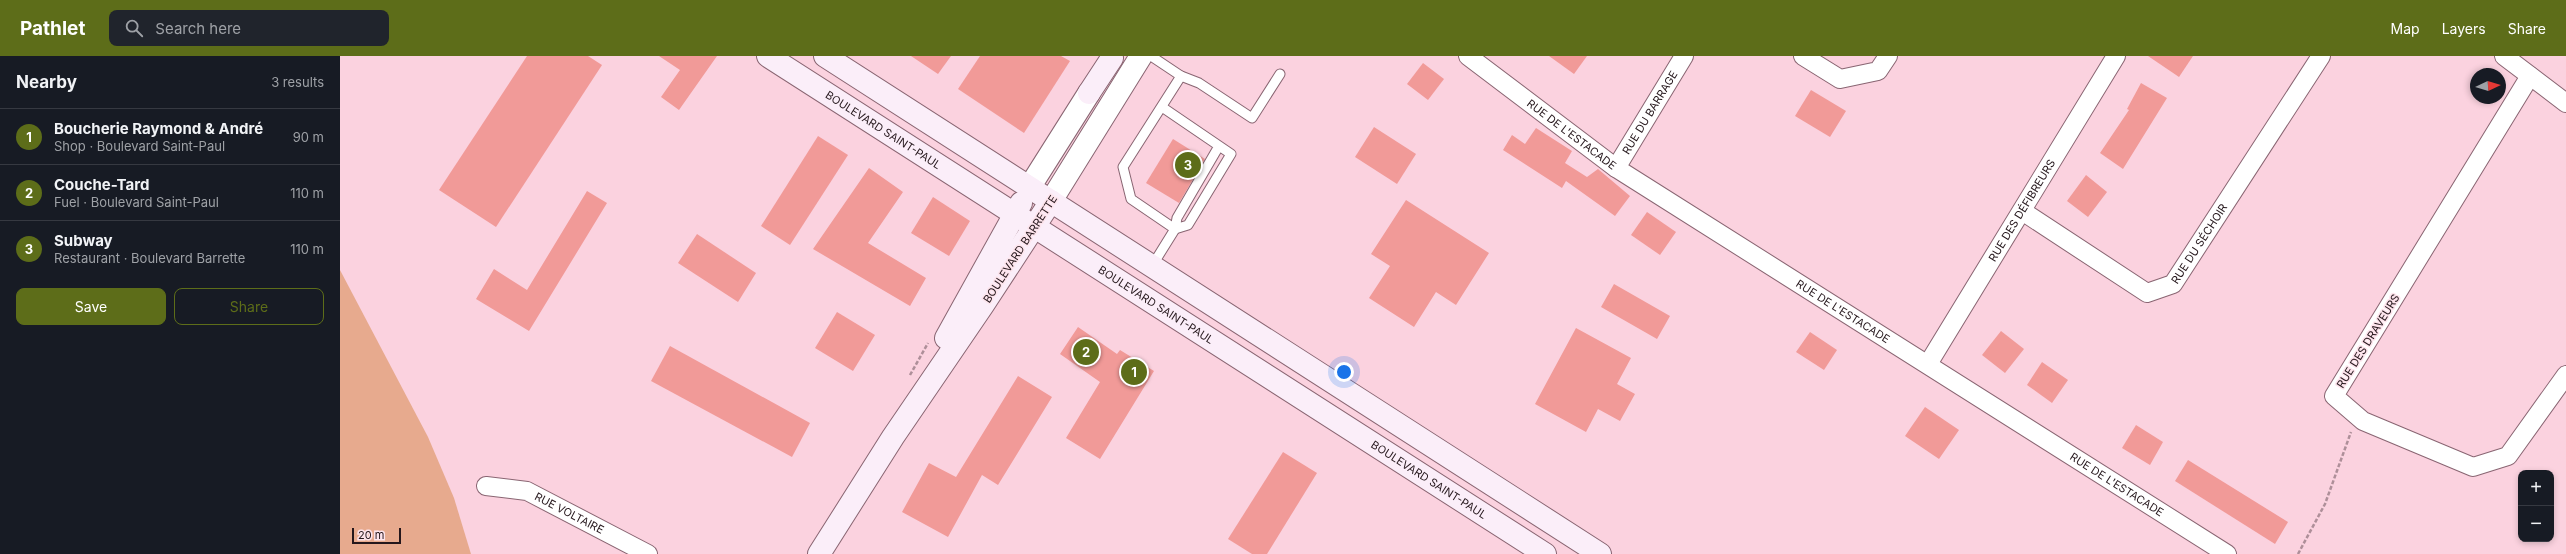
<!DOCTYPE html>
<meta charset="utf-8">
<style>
:root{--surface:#171b24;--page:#20242c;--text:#f1f3f6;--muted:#9ea1a6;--line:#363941;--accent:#5d6d19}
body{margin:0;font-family:Inter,sans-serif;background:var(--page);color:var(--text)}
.controls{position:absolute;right:12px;bottom:12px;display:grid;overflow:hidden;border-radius:8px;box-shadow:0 2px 6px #0003}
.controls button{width:36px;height:36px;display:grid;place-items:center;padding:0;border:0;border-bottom:1px solid var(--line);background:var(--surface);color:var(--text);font:20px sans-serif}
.compass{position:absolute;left:2130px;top:12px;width:36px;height:36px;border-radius:50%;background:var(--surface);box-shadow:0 2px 6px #0003;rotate:86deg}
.scale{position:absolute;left:12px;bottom:10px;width:49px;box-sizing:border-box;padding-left:4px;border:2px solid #25171c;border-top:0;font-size:11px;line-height:14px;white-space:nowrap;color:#25171c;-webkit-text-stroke:3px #fde4ec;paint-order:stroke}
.you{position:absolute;left:1004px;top:316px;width:14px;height:14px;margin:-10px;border:3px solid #fff;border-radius:50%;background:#1a73e8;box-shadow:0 0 0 6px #1a73e833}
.badge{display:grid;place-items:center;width:26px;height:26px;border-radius:50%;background:var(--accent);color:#fff;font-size:13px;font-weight:700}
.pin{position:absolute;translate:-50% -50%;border:2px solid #fff;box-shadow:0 1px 4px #0006}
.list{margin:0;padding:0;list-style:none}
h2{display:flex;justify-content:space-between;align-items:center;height:52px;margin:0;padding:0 16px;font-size:17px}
h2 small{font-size:13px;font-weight:400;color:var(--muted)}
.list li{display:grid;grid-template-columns:26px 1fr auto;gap:12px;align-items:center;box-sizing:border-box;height:56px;padding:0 16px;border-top:1px solid var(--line)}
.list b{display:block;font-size:15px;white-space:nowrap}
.list p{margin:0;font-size:13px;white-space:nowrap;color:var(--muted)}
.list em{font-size:13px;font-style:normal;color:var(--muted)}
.actions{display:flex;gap:8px;padding:12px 16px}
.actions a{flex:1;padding:9px 0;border:1px solid var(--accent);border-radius:8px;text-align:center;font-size:14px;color:var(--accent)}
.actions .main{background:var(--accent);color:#fff}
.icon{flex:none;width:22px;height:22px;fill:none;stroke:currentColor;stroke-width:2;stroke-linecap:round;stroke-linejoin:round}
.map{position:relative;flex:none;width:2226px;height:498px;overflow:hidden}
header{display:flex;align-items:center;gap:24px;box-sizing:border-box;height:56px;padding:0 20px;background:var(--accent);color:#fff}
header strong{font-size:19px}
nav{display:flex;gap:22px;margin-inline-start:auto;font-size:14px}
.search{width:280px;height:36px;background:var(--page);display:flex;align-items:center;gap:10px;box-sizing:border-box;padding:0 14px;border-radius:8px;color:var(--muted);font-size:15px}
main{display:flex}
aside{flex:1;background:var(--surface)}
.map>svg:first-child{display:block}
.green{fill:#e7aa8e}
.building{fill:#f19a98}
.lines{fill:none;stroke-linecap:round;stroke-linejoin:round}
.service-casing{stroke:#896572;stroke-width:11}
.minor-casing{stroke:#896572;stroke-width:20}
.tertiary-casing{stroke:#896572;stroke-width:24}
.secondary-casing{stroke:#896572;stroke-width:24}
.path{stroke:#ae8f99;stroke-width:2.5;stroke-dasharray:4 2;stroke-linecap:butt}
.service{stroke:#fff;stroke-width:9}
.minor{stroke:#fff;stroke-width:18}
.tertiary{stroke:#fff;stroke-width:22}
.secondary{stroke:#fbeef9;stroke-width:22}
.labels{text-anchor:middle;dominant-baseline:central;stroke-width:3;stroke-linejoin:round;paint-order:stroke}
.street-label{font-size:11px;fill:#25171c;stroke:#fde4ec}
</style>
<header>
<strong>Pathlet</strong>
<div class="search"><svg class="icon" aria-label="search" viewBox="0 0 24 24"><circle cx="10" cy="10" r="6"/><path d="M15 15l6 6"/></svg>Search here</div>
<nav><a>Map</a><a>Layers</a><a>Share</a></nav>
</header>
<main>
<aside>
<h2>Nearby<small>3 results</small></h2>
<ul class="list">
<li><span class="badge">1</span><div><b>Boucherie Raymond &amp; André</b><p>Shop · Boulevard Saint-Paul</p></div><em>90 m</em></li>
<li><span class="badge">2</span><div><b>Couche-Tard</b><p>Fuel · Boulevard Saint-Paul</p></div><em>110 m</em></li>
<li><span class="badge">3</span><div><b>Subway</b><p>Restaurant · Boulevard Barrette</p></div><em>110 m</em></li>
</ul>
<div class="actions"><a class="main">Save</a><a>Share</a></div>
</aside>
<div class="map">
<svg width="2226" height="498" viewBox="0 0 2226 498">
<rect width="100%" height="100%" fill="#fbd2df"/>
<!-- green -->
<path class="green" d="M0,214L88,381L114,442L131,498H0Z"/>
<!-- building -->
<g class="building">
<path d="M187,0H248L262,9L156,171L99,134Z"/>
<path d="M319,0H377L339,54L321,41L340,14Z"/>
<path d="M571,0H611L598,18Z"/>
<path d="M640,0H721L730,5L684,77L618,33Z"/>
<path d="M1209,0H1247L1234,18Z"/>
<path d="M1808,0H1853L1839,21Z"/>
<path d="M1083,7L1104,23L1088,44L1067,28Z"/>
<path d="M1801,27L1827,42L1783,113L1760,97L1789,54L1787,53Z"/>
<path d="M1471,34L1506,55L1490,81L1455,60Z"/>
<path d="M1034,71L1076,98L1057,128L1015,101Z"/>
<path d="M1196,72L1232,95L1225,107L1247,121L1258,113L1290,140L1275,160L1226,125L1222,132L1163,94L1172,79L1185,88Z"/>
<path d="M478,80L508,99L450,189L421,170Z"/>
<path d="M833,83L865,103L839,147L806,127Z"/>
<path d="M529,112L563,136L528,187L586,222L570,250L473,193Z"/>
<path d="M1746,119L1767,136L1748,161L1727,145Z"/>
<path d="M247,135L267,147L189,275L136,243L154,213L187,234Z"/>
<path d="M593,141L630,165L609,200L571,177Z"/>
<path d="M1066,144L1149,197L1116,249L1096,236L1074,271L1029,242L1050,210L1031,198Z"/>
<path d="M1307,156L1336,176L1320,199L1291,179Z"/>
<path d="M357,178L416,217L398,246L338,207Z"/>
<path d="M1274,228L1330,260L1317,283L1261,251Z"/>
<path d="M497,256L535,279L513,315L475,292Z"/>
<path d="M738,271L777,298L780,294L814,315L760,403L726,382L760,326L720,298Z"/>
<path d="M1236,272L1291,302L1277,328L1295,338L1280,365L1258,353L1246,376L1195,348Z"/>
<path d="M1661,275L1684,293L1665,317L1642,299Z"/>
<path d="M1470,276L1497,294L1484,314L1456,296Z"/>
<path d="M330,290L470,367L452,401L311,325Z"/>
<path d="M1702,306L1728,324L1712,347L1687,329Z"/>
<path d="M678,320L712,341L658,429L642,419L608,481L562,456L589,407L616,421Z"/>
<path d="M1585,351L1619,374L1599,403L1565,380Z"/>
<path d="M1796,369L1823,386L1810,409L1782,392Z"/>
<path d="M943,396L977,417L927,498H912L888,483Z"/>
<path d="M1848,404L1948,466L1935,488L1835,425Z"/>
</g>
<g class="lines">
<!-- service casing -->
<g class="service-casing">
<g id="service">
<path d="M811,0L841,20L783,111L791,143L835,173L812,210"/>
<path d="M841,20L859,27L912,62L940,18"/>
<path d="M822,51L891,98L848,169L835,173L837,162L879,90"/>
</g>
</g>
<!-- minor casing -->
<g class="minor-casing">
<g id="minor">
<path id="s1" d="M1128,0L1276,112L1887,498"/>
<path d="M1463,0L1500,23L1538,15L1548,0"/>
<path d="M2164,0L2226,47"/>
<path d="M2190,20L1994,340L2023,365L2133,411L2168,400L2226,319"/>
<path id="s2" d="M1276,112L1344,0"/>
<path id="s3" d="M1682,155L1807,237L1833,228L1981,0"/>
<path id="s4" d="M1588,308L1776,0"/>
<path id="s5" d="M146,430L187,435L308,498"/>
</g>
</g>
<!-- tertiary casing -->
<g class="tertiary-casing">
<g id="tertiary">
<path d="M689,132L749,37"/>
<path d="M711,145L801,0"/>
</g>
</g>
<!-- secondary casing -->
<g class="secondary-casing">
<g id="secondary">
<path id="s6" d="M428,0L1205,498"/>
<path d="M485,0L1260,498"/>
<path d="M749,37L772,2"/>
<path d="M606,282L681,147"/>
<path d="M479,498L553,381L643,249L711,145"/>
</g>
</g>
<!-- path -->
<g class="path">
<path d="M570,319L588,287"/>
<path d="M1958,498L1985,448L2011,376"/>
</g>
<!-- service -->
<use href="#service" class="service"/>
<!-- minor -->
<use href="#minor" class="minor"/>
<!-- tertiary -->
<use href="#tertiary" class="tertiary"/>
<!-- secondary -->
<use href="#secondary" class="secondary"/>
</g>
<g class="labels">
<!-- street labels -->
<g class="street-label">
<text stroke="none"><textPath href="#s2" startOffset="65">RUE DU BARRAGE</textPath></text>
<text stroke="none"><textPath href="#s6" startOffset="137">BOULEVARD SAINT-PAUL</textPath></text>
<text stroke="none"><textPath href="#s1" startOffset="130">RUE DE L'ESTACADE</textPath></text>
<text stroke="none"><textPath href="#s4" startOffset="180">RUE DES DÉFIBREURS</textPath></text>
<text stroke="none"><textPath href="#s3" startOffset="225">RUE DU SÉCHOIR</textPath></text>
<text transform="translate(680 193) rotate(-57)">BOULEVARD BARRETTE</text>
<text stroke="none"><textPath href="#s6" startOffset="461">BOULEVARD SAINT-PAUL</textPath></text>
<text stroke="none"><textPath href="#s1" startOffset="454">RUE DE L'ESTACADE</textPath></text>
<text transform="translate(2028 285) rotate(-58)">RUE DES DRAVEURS</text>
<text stroke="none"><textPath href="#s6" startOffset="785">BOULEVARD SAINT-PAUL</textPath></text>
<text stroke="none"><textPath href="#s1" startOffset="778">RUE DE L'ESTACADE</textPath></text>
<text stroke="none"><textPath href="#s5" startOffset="89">RUE VOLTAIRE</textPath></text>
</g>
</g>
</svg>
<div class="controls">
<button>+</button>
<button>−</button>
</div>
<svg class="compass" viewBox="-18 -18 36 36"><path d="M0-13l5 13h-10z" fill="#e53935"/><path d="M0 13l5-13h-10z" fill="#9ea1a6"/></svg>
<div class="scale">20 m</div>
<div class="you"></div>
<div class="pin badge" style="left:794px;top:316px">1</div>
<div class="pin badge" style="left:746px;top:296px">2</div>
<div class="pin badge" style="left:848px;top:109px">3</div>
</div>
</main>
